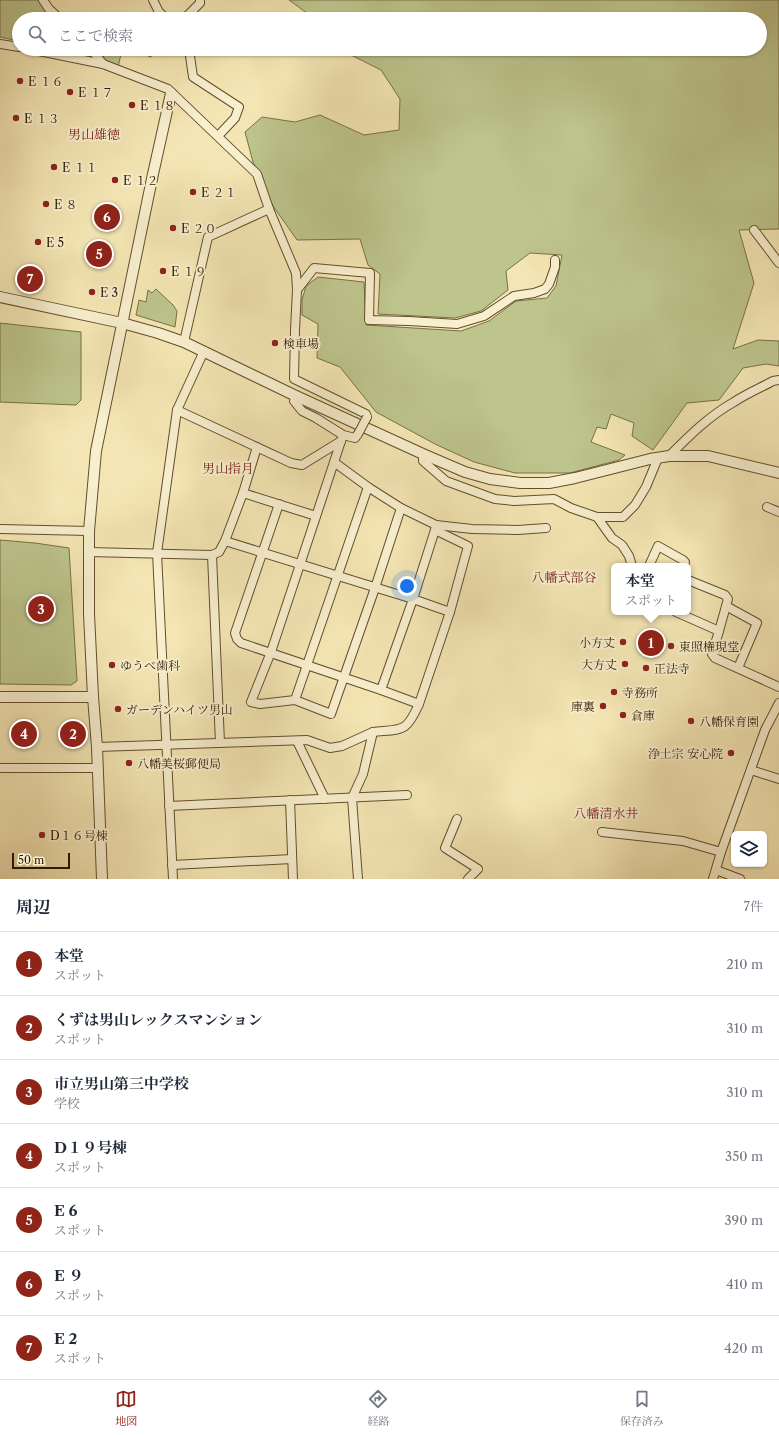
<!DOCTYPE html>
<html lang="ja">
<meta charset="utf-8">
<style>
:root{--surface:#fff;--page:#f6f6f7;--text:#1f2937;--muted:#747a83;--line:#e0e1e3;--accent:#8f2418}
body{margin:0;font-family:"Libre Caslon Text","Noto Serif JP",serif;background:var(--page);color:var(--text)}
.controls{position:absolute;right:12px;bottom:12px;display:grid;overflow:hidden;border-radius:6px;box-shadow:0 1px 3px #0004}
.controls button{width:36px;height:36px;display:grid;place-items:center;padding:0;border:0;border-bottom:1px solid var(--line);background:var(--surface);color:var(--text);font:20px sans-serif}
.scale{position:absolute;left:12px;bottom:10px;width:58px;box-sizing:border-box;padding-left:4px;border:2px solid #321c00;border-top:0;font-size:11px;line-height:14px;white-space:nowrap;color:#321c00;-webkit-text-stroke:3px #f8efce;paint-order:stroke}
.you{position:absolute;left:407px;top:586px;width:14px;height:14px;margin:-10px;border:3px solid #fff;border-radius:50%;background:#1a73e8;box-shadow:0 0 0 6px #1a73e833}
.badge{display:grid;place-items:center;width:26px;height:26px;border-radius:50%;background:var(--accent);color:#fff;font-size:13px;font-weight:700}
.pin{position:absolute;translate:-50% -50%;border:2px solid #fff;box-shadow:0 1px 4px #0006}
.popup{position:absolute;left:611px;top:563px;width:80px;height:52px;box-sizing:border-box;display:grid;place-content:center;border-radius:6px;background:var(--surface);filter:drop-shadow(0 1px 3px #0005);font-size:13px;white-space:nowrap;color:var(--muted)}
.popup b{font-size:15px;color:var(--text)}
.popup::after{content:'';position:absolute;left:50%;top:100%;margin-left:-8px;border:8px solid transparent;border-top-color:var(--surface)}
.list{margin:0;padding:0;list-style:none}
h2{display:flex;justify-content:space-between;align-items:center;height:52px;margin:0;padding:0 16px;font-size:17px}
h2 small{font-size:13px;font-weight:400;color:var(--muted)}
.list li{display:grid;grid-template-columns:26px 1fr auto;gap:12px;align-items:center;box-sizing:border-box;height:64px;padding:0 16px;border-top:1px solid var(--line)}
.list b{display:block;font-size:15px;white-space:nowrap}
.list p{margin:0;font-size:13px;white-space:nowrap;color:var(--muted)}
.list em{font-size:13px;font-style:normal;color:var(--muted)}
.icon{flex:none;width:22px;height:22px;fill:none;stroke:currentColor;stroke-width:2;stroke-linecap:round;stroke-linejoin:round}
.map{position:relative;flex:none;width:779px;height:879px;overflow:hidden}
.search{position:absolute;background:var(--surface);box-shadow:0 1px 3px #0004;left:12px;right:12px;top:12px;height:44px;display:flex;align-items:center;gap:10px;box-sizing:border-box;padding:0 14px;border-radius:22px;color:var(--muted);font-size:15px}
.sheet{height:500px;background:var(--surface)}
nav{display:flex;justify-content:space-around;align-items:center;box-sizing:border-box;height:56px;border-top:1px solid var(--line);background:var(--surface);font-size:11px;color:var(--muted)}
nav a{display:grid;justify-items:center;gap:2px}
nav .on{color:var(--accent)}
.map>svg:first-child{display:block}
.green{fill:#bdc48c;stroke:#787046}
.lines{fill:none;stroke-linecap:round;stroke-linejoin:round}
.minor-casing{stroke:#624e2d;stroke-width:10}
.tertiary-casing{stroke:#624e2d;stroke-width:12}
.minor{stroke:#f8efce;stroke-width:8}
.tertiary{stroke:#f8efce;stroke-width:10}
.minor-bridge-casing{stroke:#624e2d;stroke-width:10;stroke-linecap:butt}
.minor-bridge{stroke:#f8efce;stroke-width:8}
.poi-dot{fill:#8f2418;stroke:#f8efce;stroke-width:1.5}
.labels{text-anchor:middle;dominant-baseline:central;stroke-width:4;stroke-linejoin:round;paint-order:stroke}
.poi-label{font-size:12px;fill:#321c00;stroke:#f8efce;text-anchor:start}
.neighbourhood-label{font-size:13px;fill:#7a1f14;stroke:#f8efce}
</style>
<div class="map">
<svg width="779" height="879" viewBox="0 0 779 879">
<rect width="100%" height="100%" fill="#f4e6b4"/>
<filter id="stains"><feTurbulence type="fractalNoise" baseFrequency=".005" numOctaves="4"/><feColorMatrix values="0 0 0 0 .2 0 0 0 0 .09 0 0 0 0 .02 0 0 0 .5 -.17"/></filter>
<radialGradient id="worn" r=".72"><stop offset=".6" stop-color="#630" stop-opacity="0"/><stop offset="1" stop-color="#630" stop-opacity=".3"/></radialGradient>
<!-- green -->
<g class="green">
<path d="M0,0H38L55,19H19V41L0,37Z"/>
<path d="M289,0H779V229L739,230L754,283L733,349L758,340L779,341V366L766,364L743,368L719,400L687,403L653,450L632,436L634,423L611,414L606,429L597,427L591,442L625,455L619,460L570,473H515L474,462L435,444L376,412L340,367L317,358L318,324L302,315V300L306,286L318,277L364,282L366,325L461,331L489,321L516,301L547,298L556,286L562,255L530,253L506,271L508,290L481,311L455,318L378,314L380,274L368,265L360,239L297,240L273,206L253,162L245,132L262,117L295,122L320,115L364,135L399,130L400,99L381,70L347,53L343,49H760V19H315Z"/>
<path d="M98,49H153L151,57L131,49L122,50L118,67L106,61Z"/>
<path d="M156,289L173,305L177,311L175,327L136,315L139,300L146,302L148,290L152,293Z"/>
<path d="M0,323L81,332V400L76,405L0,402Z"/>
<path d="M0,540L35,543L69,548L77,681L71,685L0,684Z"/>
</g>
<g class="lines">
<!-- minor casing -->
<g class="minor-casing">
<g id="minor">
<path d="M43,0L49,9L60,19"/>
<path d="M153,0L159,12L167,19"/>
<path d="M184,19L200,3V0"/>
<path d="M0,44L19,47"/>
<path d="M29,49L103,64L168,89L257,174L269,209L296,273L297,290L295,330L294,379L366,414L367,417"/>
<path d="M91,49L103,64"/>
<path d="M189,49L193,77L239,107L235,118L218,136"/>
<path d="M754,230L779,263"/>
<path d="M297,290L314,268L370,273L369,320L409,321L457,324L484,316L514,296L534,293L545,289L549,284L555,267V260"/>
<path d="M184,342L208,237L269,209"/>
<path d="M296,396L294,401L302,411L316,418L343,435L355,438L358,434"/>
<path d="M177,410L291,463L302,465L341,441"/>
<path d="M343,435L271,652L251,702L260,704L295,700L331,714L375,588L401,508"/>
<path d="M423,454V461L446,481L495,499L514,501L554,499L571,508L597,517L612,538L622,545L629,556L632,566"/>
<path d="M669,456C689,436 709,416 734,402C746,394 760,388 773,381L779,380"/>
<path d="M334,462L368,487L401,508L436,525L472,529L518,530L546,528"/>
<path d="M243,493L257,447"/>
<path d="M279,504L235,633L237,639L241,643L381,690L413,599L450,612L468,546L435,530L436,525"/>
<path d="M767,507L779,512"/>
<path d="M597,517H623L635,505L646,487L658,458"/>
<path d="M0,529L89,531"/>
<path d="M225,541L413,599L435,530"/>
<path d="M89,552L212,555L219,552L225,541L243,493L316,516"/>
<path d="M212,555L220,743"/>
<path d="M649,566L658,546L683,560L685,562L684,566"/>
<path d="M688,580L725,595L728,599L719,631"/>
<path d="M726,606L757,623L738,668"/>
<path d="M676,612L719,631L712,654L715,658L779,687"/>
<path d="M381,690L419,704L450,612"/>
<path d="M295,700L368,487"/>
<path d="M373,732C403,729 406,733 419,704"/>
<path d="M297,741L325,799"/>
<path d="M97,747L307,740L330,748L342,746L373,732L363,774L352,798L358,879"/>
<path d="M0,768H97"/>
<path d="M751,770L779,779"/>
<path d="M290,800L293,879"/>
<path d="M169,806L407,795"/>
<path d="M457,819L445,848L478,869L468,879"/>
<path d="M602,832L683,841L721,852"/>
<path d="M172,865L292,859"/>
<path d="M716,870L740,879"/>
<path d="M173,879L157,553L177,410L204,351"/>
<path d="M713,879L721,852L765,730L779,703"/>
</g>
</g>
<!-- tertiary casing -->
<g class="tertiary-casing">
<g id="tertiary">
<path d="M0,297L122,323L158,333L184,342L296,396L423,454L465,472L490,479L520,483H549L575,478L650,459L669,456H708L779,473"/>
<path d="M0,697H93"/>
<path d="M102,879L97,747L93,697L89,614V531L96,451L153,174L171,93"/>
</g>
</g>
<!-- minor -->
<use href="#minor" class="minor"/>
<!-- tertiary -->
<use href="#tertiary" class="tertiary"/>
<!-- minor-bridge casing -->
<g class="minor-bridge-casing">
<path id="minor-bridge" d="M358,434L367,417"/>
</g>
<!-- minor-bridge -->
<use href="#minor-bridge" class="minor-bridge"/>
</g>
<!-- markers -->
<g class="poi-dot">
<circle cx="20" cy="81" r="4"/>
<circle cx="70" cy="92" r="4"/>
<circle cx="132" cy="105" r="4"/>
<circle cx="16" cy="118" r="4"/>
<circle cx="54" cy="167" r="4"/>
<circle cx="115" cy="180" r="4"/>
<circle cx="193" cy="192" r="4"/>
<circle cx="46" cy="204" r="4"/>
<circle cx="173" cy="228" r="4"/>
<circle cx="38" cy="242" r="4"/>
<circle cx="163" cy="271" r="4"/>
<circle cx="92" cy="292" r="4"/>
<circle cx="275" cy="343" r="4"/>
<circle cx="623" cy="642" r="4"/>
<circle cx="671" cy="646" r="4"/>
<circle cx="625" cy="664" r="4"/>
<circle cx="112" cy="665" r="4"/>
<circle cx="646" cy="668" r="4"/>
<circle cx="614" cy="692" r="4"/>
<circle cx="603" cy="706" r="4"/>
<circle cx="118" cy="709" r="4"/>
<circle cx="623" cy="715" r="4"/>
<circle cx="691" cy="721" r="4"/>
<circle cx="731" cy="753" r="4"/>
<circle cx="129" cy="763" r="4"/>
<circle cx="42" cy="835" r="4"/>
</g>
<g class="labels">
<!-- poi labels -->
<g class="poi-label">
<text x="28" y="81">E １６</text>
<text x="78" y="92">E １７</text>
<text x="140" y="105">E １８</text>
<text x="24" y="118">E １３</text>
<text x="62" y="167">E １１</text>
<text x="123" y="180">E １２</text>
<text x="201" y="192">E ２１</text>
<text x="54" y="204">E ８</text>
<text x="181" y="228">E ２０</text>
<text x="46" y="242">E 5</text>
<text x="171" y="271">E １９</text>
<text x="100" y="292">E 3</text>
<text x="283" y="343">検車場</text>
<text x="615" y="642" text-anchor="end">小方丈</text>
<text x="679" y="646">東照権現堂</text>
<text x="617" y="664" text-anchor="end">大方丈</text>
<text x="120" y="665">ゆうべ歯科</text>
<text x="654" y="668">正法寺</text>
<text x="622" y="692">寺務所</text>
<text x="595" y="706" text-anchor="end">庫裏</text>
<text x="126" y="709">ガーデンハイツ男山</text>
<text x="631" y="715">倉庫</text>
<text x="699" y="721">八幡保育園</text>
<text x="723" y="753" text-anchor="end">浄土宗 安心院</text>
<text x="137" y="763">八幡美桜郵便局</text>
<text x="50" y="835">D１６号棟</text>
</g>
<!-- neighbourhood labels -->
<g class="neighbourhood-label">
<text x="94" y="134">男山雄徳</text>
<text x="228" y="468">男山指月</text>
<text x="564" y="577">八幡式部谷</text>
<text x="606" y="813">八幡清水井</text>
</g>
</g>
<rect width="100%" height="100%" filter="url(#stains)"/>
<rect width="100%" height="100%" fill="url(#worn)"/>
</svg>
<div class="controls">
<button><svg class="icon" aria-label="layers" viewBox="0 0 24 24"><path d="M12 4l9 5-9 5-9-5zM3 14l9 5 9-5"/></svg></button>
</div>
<div class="scale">50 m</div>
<div class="you"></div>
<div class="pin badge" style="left:651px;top:643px">1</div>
<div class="popup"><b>本堂</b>スポット</div>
<div class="pin badge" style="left:73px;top:734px">2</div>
<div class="pin badge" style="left:41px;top:609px">3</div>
<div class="pin badge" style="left:24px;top:734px">4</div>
<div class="pin badge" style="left:99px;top:254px">5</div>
<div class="pin badge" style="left:107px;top:217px">6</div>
<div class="pin badge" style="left:30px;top:279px">7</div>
<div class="search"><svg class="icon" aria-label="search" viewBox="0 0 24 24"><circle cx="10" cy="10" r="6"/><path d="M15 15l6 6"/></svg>ここで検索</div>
</div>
<section class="sheet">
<h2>周辺<small>7件</small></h2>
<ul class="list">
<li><span class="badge">1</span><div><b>本堂</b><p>スポット</p></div><em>210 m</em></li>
<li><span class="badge">2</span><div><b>くずは男山レックスマンション</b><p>スポット</p></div><em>310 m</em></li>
<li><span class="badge">3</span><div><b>市立男山第三中学校</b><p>学校</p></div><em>310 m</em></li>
<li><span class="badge">4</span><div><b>D１９号棟</b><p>スポット</p></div><em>350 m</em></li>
<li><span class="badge">5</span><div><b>E 6</b><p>スポット</p></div><em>390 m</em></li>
<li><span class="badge">6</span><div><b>E ９</b><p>スポット</p></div><em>410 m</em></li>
<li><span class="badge">7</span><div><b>E 2</b><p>スポット</p></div><em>420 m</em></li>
</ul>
</section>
<nav>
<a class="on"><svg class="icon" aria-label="map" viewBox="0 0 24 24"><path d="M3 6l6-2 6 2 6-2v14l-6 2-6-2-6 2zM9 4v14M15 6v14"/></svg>地図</a>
<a><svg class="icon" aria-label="directions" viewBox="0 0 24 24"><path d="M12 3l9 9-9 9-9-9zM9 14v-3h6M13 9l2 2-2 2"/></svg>経路</a>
<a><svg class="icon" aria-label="saved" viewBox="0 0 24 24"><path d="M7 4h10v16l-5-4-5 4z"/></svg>保存済み</a>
</nav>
